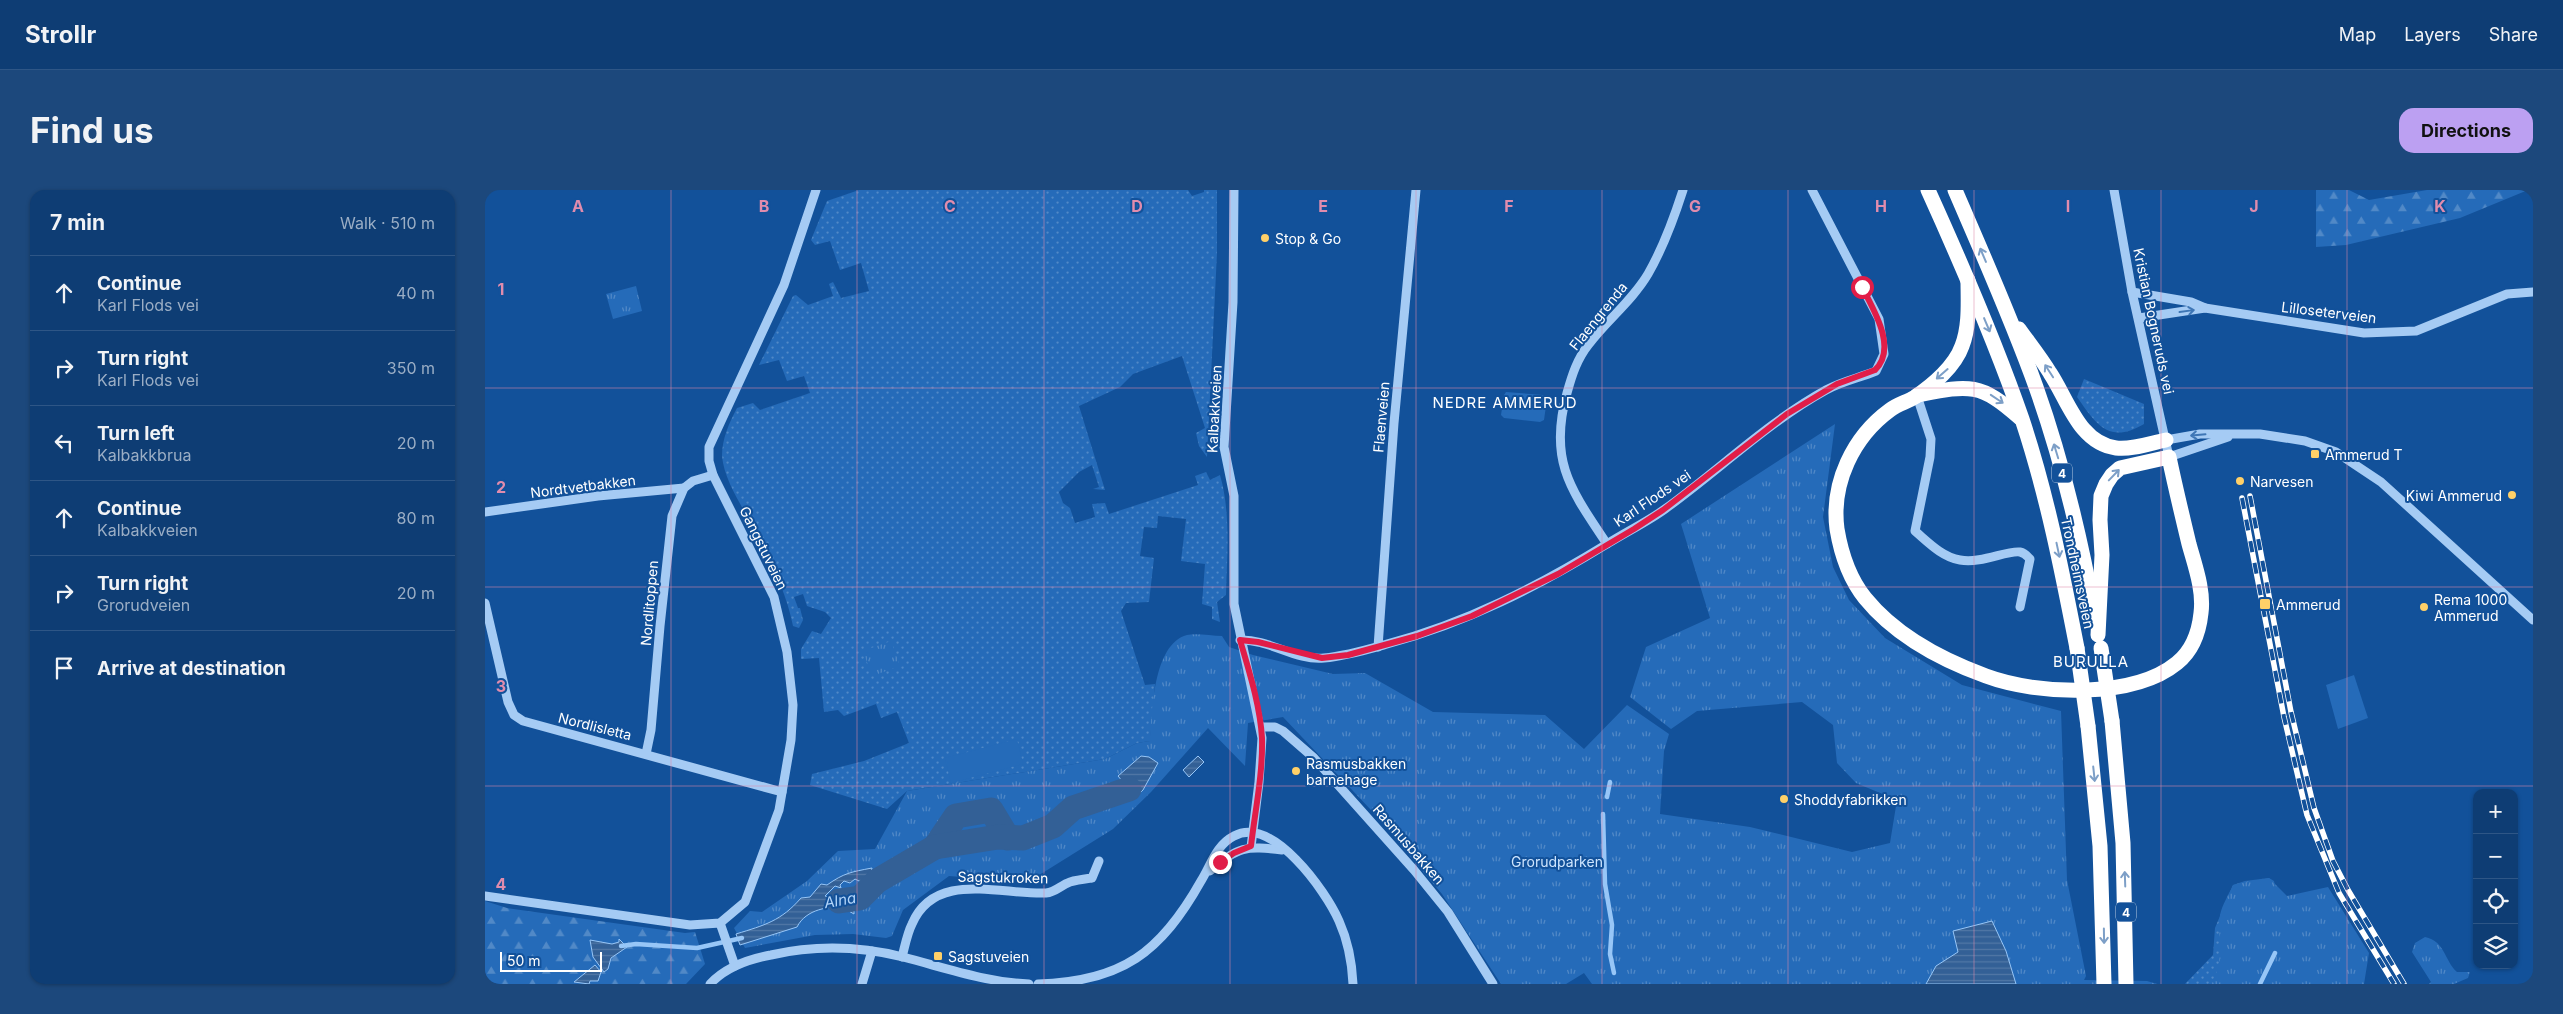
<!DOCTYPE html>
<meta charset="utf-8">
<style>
:root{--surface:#0e3d74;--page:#1c487c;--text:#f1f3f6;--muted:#9baec5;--line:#2e5686;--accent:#bca0f2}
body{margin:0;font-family:Inter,sans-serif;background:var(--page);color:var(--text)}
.controls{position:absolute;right:15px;bottom:15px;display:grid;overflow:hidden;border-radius:10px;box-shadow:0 1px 4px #0004}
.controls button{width:45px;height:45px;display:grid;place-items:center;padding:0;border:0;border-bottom:1px solid var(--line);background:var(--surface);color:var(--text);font:25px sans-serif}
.scale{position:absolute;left:15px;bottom:12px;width:102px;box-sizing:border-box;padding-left:5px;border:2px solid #fff;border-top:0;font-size:14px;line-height:18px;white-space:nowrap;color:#fff;-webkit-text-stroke:4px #12519a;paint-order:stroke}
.stop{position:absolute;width:15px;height:15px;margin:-11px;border:4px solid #e11d48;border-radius:50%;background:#fff}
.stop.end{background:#e11d48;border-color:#fff;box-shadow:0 1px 5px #0008}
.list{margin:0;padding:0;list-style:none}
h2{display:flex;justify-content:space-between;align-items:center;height:65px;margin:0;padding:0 20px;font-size:21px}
h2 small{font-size:16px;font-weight:400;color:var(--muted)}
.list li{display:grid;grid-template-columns:32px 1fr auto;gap:15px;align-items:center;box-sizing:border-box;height:75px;padding:0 20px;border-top:1px solid var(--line)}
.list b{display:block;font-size:19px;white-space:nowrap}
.list p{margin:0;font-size:16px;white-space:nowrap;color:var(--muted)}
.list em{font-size:16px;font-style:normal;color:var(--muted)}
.icon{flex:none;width:28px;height:28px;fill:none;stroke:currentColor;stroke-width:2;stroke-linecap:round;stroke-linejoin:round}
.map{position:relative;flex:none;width:2048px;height:794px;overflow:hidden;border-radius:15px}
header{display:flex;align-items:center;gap:30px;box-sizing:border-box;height:70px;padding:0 25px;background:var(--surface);border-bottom:1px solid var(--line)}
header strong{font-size:24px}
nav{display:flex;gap:28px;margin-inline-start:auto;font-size:18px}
.intro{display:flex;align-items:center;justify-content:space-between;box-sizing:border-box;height:120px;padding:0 30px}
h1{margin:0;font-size:35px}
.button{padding:12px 22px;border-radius:15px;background:var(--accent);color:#111;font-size:18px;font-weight:700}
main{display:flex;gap:30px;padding:0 30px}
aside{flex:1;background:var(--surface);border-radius:15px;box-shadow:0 1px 4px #0004}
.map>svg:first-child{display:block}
.grass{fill:url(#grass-dots)}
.forest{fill:url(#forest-firs)}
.park{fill:url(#park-tufts)}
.garden{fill:#256bb9}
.water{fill:url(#water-rules);stroke:#97c6f7;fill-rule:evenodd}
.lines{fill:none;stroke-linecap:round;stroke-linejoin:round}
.stream{stroke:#97c6f7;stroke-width:4.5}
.river{stroke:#336096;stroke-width:25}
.minor{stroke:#a5cbf4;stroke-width:9}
.highway{stroke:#fff;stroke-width:15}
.rail-casing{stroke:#fff;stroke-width:5.5}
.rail{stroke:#12519a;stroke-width:4;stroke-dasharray:11;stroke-linecap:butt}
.highway-bridge{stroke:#fff;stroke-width:15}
.oneway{stroke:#7d9fc7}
.oneway2{stroke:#3e76b5}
.route{stroke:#e11d48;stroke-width:6}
.grid{fill:none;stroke:#e08cad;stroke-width:1;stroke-opacity:0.55}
.poi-dot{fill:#ffd068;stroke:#12519a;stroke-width:2}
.labels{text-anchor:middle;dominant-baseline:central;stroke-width:4;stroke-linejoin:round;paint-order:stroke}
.shield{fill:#12519a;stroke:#b8cbe1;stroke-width:1}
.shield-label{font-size:12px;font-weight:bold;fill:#fff}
.poi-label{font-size:14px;fill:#fff;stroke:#12519a;text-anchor:start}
.street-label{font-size:14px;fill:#fff;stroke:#12519a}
.park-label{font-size:14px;fill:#cee5fe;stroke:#12519a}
.neighbourhood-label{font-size:15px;letter-spacing:1px;fill:#fff;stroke:#12519a}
.water-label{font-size:15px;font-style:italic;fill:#b2d5fa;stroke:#12519a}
.grid-label{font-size:16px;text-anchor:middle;font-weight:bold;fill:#e08cad;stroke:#12519a;stroke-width:4;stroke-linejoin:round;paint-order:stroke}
</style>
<header>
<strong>Strollr</strong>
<nav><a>Map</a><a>Layers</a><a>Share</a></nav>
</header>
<div class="intro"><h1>Find us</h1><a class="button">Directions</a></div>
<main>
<aside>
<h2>7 min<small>Walk · 510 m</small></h2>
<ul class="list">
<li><svg class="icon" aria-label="ahead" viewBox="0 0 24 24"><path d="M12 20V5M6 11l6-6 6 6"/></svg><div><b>Continue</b><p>Karl Flods vei</p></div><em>40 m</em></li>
<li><svg class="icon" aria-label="right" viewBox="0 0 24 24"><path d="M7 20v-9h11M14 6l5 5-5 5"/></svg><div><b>Turn right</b><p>Karl Flods vei</p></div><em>350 m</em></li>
<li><svg class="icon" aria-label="left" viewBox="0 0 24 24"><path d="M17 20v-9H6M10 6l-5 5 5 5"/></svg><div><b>Turn left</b><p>Kalbakkbrua</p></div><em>20 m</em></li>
<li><svg class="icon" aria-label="ahead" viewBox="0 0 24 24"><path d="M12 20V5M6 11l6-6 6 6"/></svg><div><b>Continue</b><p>Kalbakkveien</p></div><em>80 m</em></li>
<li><svg class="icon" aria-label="right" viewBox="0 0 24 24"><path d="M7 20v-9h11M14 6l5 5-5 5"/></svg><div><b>Turn right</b><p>Grorudveien</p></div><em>20 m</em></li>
<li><svg class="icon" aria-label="arrive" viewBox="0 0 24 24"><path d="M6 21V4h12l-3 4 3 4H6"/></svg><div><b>Arrive at destination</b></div></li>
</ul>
</aside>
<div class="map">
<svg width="2048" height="794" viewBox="0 0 2048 794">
<defs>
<pattern id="grass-dots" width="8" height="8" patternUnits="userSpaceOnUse" patternTransform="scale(1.25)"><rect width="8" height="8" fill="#256bb9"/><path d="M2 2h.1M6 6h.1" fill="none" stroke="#5189c7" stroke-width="1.8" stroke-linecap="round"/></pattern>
<pattern id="forest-firs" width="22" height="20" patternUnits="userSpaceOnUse" patternTransform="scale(1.25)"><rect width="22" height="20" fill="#256bb9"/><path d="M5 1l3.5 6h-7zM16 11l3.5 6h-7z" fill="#5189c7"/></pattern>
<pattern id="park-tufts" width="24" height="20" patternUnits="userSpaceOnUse" patternTransform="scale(1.25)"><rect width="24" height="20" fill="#256bb9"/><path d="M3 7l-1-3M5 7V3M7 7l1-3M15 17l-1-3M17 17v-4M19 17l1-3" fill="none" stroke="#5189c7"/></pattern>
<pattern id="water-rules" width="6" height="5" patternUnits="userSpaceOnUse" patternTransform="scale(1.25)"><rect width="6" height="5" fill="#336096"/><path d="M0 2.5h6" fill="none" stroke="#5278a6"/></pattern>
</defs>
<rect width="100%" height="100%" fill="#12519a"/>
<!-- grass -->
<g class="grass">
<path d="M374,0H703L707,6L719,2V0H732V63L722,267L714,256L711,243L720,238L697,166L648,184L635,197L594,216L620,300L608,299L614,297L607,275L594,282L574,302L578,313L585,318L590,333L610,327L607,314L620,313L624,324L713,295L710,286L721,282L725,290L735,285C746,323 742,366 741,405L732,412L735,432L727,429V417L717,414L720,374L696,371L701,329L673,326L672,338L659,337L655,366L669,368L664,412L641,413L636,421L660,495L670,494L665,551L652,553L620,569L422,601L402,619L325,595L327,584L379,571L424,553L412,522L396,528L391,514L359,526L353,520L339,522L334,468L316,469V459L327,441L336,444L346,428L340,422L322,416L318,404L309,407L313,418H315L318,430L314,438L308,436C301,400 283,366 266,333C255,313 239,289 237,266C237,249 244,233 252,218L268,213L275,220L325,203L319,186L302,191L294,170L274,175L308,106L311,105L323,115L348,106L344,94L348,92L356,108L384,101L376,73L355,80L345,51L330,55L326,50L342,11Z"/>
<path d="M1599,189L1659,214V234C1624,255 1611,234 1592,207Z"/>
<path d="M1784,688L1789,691L1791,701L1754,794H1700L1728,765L1730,738L1748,695L1760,691Z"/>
</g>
<!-- forest -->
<g class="forest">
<path d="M1831,0H1864L1884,10L1942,0H2043L1975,28L1861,55L1831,57Z"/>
<path d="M0,711L22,718L200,743L210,742L220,774L201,794H0Z"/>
</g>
<!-- park -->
<g class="park">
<path d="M151,96L157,121L128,129L121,104Z"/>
<path d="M1350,234L1338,327L1348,377L1364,410L1400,448L1477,495L1576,521L1582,690L1601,786L1599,790L1662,791L1672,794H1107L1099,783L1081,794H1016L957,704L886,620L798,527L763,533L760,576L723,538L666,602L628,639L543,692L464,686L418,720L407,746L401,748L368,744L330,745L260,758L249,738L265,721L277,722L322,691L353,661L390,659L422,601L620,569L652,553L665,551C667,522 668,454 702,445C712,443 726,446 737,446L744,457L768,465L848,484L880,483L948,522L1060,525L1099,559L1142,515L1184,544L1179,561L1175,624L1265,637L1367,662L1405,653L1412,610L1371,593L1352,573L1348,535L1317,512L1212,521L1186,539L1145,507L1161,457L1225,428L1196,334Z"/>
<path d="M406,451L415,476L387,486L378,461Z"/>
<path d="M1784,688L1802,706L1843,697L1884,763L1879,794H1725C1741,775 1732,747 1735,725C1737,715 1744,704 1748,695Z"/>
<path d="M1940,747C1960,751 1959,770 1972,782H1985L1983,788L1969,794H1944L1946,792L1927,762L1930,753Z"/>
</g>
<!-- garden -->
<g class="garden">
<path d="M1021,202L1058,205L1062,209L1059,230L1055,232L1019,228L1016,225L1019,205Z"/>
<path d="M1869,485L1883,528L1853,539L1841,495Z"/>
<path d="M532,549L538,574L466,593L460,568Z"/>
</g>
<!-- water -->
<g class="water">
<path d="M656,566L664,567L673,573L658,600L651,607L633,586Z"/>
<path d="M713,566L719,572L704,587L698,580Z"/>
<path d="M387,678L380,717L369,719V724L362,720V717C344,716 321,719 312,737L255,755L251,744C280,735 296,731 316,708L325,707L336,694L342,695C359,683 366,682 387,678ZM370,689L376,692L377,702L362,703L361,707L351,704L347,708L340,706L350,696L356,698L355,695L359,691L365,693Z"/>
<path d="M1507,731L1521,761L1531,794H1441L1451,776L1473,762L1468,741Z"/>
<path d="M134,749L142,757L126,768L123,779L119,782L108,767L105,750L127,754L134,752Z"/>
<path d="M110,775L116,782L113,791H105L104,794L89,792Z"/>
</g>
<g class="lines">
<!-- stream -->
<g class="stream">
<path d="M1122,607L1125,592"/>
<path d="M1118,624L1120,694L1127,735L1125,764L1129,783"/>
<path d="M136,756L151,754L212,758L257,748"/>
<path d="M1775,794L1790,763"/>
</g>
<!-- river -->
<g class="river">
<path d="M450,657L471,626L506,620L523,648"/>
<path d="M354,711L375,708L392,691L450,657L513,647L538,648L568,636L588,618L644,599"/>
</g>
<!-- minor -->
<g class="minor">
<path d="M749,0L748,112L739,257L749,306V414L777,548L774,592L766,657"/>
<path d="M1629,0L1647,102L1684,267L1743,247"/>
<path d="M1647,102L1706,112L1720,118L1654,128"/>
<path d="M1720,118L1879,143L1931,141L2022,104L2048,102"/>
<path d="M1432,206L1446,249L1445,267L1430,341C1443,352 1457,367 1475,370C1496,374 1522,360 1535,362C1540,363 1542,366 1545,369L1535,417"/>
<path d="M1681,250L1715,244H1775L1820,251L1851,262L1896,292L2048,430"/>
<path d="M0,322L113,306L199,298"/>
<path d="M1122,354C1086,300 1063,271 1082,203C1087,185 1092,169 1104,154C1122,130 1147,111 1163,84C1178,58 1189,28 1198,0"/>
<path d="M0,413L23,512L29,525L38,531L297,602"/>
<path d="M755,450C784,449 811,471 839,468C861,466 881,460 902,454C981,433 1052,397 1122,354C1141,342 1162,332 1180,319C1234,280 1283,232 1341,200C1357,191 1374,188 1391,181L1399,164L1394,129L1327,0"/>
<path d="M893,457L909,233L931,0"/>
<path d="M776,537H790L798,541L829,568L929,680L963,722L1008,794"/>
<path d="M161,564L166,540L175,436L187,326L199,298L208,291L228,285"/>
<path d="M725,681C753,656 761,656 797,660"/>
<path d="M0,706L205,735L235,733L260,712L294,620L306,550L308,515L302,462L289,407L228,285L224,271V257L299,95L331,0"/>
<path d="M235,733L250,776"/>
<path d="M417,767C420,756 422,744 427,734C450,680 515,705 561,703C571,702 576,695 585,692C592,690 600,689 607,688L614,671"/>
<path d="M225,794C241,777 264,769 286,765C330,755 374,756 418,767C461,778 500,792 544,794"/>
<path d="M377,794L387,761"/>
<path d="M553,794C637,792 676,762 716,691C726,675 731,655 749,646C787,625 841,701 854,731C863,751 867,772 868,794"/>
</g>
<!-- highway -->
<g class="highway">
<path d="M1443,0C1477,75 1510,151 1537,229C1562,304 1577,381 1592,458"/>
<path d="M1470,0C1498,65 1527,130 1551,197C1577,270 1595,346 1609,422"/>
<path d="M1483,90C1483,111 1485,136 1477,156C1470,176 1448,195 1430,207C1422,212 1413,214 1405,220C1368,247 1346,293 1352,339C1356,363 1364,388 1380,408C1410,445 1457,470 1501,486C1552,505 1648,509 1692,473C1707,461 1714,442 1716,423C1719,400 1710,376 1704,354C1697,325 1690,296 1684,267L1635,278L1627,285L1621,294L1616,306L1615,330L1617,365L1613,445"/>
<path d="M1534,139C1544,153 1556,168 1565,183C1583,210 1594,253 1631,258C1647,260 1666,253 1681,250"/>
<path d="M1433,205C1484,195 1495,192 1535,228"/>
<path d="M1627,531L1638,653L1641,794"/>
<path d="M1603,536L1615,656L1619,794"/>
</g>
<!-- rail casing -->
<g class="rail-casing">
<g id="rail">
<path d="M1765,306L1806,522L1829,618L1848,671L1863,700L1919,794"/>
<path d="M1757,308L1799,527L1822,625L1854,703L1909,794"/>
</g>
</g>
<!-- rail -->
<use href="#rail" class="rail"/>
<!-- highway-bridge -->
<g class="highway-bridge">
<path d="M1592,458L1603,536"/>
<path d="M1616,458L1627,531"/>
</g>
</g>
<!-- one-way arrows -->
<defs><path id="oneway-shaft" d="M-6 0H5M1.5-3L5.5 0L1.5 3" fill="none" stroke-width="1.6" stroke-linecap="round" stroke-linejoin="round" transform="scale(1.25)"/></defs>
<g class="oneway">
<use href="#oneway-shaft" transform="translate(1498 65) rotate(-113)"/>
<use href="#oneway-shaft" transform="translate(1502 135) rotate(67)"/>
<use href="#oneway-shaft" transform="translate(1564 181) rotate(-123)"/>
<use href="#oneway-shaft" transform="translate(1457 184) rotate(139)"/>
<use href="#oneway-shaft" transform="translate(1512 209) rotate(34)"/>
<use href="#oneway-shaft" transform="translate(1571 261) rotate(-107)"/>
<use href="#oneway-shaft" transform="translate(1629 285) rotate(-46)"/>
<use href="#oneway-shaft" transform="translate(1573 360) rotate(78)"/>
<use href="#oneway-shaft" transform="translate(1609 584) rotate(84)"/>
<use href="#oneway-shaft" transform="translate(1640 689) rotate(-92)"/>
<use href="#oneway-shaft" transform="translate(1619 746) rotate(89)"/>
</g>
<g class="oneway2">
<use href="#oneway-shaft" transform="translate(1702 121) rotate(-8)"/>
<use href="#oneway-shaft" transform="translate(1713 245) rotate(175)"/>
</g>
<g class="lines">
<!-- route -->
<path class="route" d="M735,672L749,663L766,656C770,621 778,584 777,548C775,515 764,481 755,450L773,452L837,468L863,465L932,446L987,426L1073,384L1149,339L1178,320L1302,224L1352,194L1390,180C1413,158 1388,119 1377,97"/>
</g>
<!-- grid -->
<path class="grid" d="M186,0V794M372,0V794M559,0V794M745,0V794M931,0V794M1117,0V794M1303,0V794M1489,0V794M1676,0V794M1862,0V794M0,198H2048M0,397H2048M0,596H2048"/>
<!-- markers -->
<g class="poi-dot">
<circle cx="780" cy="48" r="5"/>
<rect x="1825" y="259" width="10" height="10" rx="2.5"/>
<circle cx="1755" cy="291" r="5"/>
<circle cx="2027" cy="305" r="5"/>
<rect x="1774" y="408" width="12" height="12" rx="2.5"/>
<circle cx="1939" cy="417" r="5"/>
<circle cx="811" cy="581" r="5"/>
<circle cx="1299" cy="609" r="5"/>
<rect x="448" y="761" width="10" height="10" rx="2.5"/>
</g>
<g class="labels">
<!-- shield labels -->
<g class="shield">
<rect x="1567" y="273.5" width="20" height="19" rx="4"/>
<rect x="1631" y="712.5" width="20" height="19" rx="4"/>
</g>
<g class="shield-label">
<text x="1577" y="283">4</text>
<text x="1641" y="722">4</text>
</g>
<!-- poi labels -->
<g class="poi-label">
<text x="790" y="48">Stop &amp; Go</text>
<text x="1840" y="264">Ammerud T</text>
<text x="1765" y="291">Narvesen</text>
<text x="2017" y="305" text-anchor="end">Kiwi Ammerud</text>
<text x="1949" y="409">Rema 1000<tspan x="1949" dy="16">Ammerud</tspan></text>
<text x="1791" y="414">Ammerud</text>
<text x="821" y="573">Rasmusbakken<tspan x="821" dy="16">barnehage</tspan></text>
<text x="1309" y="609">Shoddyfabrikken</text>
<text x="463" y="766">Sagstuveien</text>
</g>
<!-- street labels -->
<g class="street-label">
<text transform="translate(1844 122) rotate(7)">Lilloseterveien</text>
<text transform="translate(1113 126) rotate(-51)">Flaengrenda</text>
<text transform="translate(1669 131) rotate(78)">Kristian Bogneruds vei</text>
<text transform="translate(729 219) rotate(-87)">Kalbakkveien</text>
<text transform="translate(896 227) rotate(-85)">Flaenveien</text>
<text transform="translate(98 296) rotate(-7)">Nordtvetbakken</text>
<text transform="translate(1167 308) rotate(-34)">Karl Flods vei</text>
<text transform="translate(279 358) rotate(64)">Gangstuveien</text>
<text transform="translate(1593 383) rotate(78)">Trondheimsveien</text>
<text transform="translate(164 413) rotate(-85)">Nordlitoppen</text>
<text transform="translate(110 536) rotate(14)">Nordlisletta</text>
<text transform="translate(924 654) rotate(49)">Rasmusbakken</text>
<text transform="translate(518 687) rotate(1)">Sagstukroken</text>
</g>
<!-- park labels -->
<g class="park-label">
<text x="1072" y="671">Grorudparken</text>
</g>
<!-- neighbourhood labels -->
<g class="neighbourhood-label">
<text x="1020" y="212">NEDRE AMMERUD</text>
<text x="1606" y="471">BURULLA</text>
</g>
<!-- water labels -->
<g class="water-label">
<text transform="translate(355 710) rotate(-10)">Alna</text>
</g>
</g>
<g class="grid-label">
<text x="93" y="22">A</text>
<text x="279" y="22">B</text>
<text x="465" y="22">C</text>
<text x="652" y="22">D</text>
<text x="838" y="22">E</text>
<text x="1024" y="22">F</text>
<text x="1210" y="22">G</text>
<text x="1396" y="22">H</text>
<text x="1583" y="22">I</text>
<text x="1769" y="22">J</text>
<text x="1955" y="22">K</text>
<text x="16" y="105">1</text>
<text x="16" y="303">2</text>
<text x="16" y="502">3</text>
<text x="16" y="700">4</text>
</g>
</svg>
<div class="controls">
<button>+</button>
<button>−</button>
<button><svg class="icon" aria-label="locate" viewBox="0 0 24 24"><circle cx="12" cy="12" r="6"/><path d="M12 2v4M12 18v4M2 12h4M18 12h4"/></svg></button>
<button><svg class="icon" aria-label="layers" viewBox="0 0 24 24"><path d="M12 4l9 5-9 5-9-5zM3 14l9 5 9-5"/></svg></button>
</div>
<div class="scale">50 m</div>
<div class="stop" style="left:1377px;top:97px"></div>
<div class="stop end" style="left:735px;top:672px"></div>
</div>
</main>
